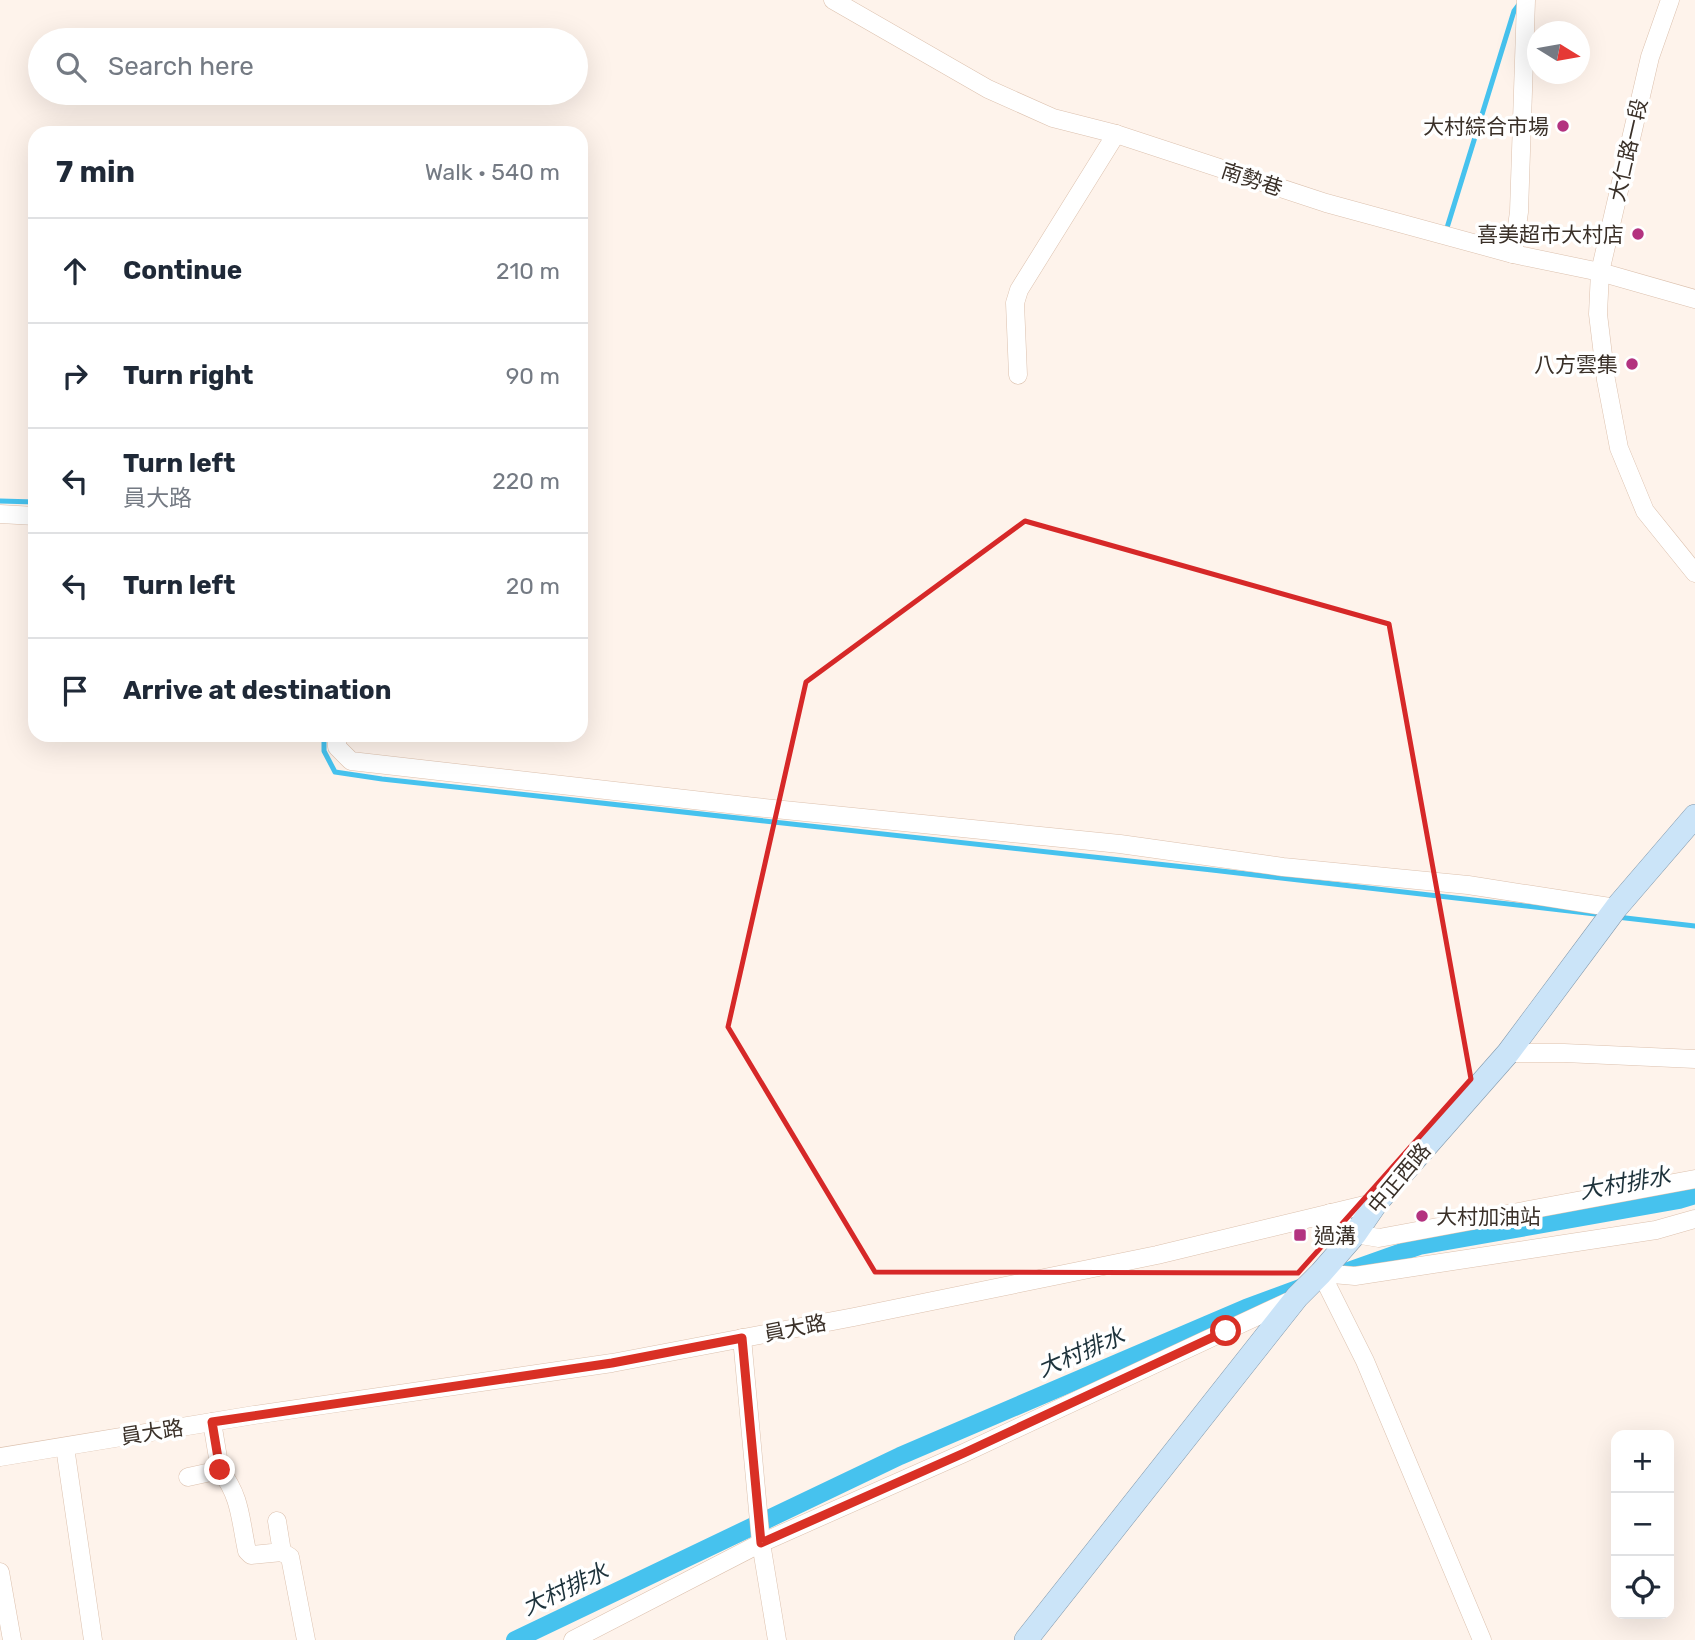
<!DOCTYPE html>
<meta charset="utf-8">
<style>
:root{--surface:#fff;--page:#f6f6f7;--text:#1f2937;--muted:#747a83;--line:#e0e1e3}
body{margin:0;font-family:Rubik,"Noto Sans TC",sans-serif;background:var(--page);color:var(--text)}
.controls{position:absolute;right:21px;bottom:21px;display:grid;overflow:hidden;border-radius:14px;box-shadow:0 7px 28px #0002}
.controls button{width:63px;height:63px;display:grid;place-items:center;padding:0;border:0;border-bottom:2px solid var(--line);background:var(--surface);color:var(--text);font:35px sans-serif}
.compass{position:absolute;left:1527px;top:21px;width:63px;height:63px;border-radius:50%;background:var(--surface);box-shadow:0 7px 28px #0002;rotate:101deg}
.stop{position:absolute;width:21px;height:21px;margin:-16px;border:5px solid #d93025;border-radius:50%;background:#fff}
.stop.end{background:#d93025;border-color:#fff;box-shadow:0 2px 7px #0008}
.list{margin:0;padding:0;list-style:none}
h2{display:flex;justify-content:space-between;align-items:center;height:91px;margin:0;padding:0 28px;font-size:30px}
h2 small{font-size:23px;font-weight:400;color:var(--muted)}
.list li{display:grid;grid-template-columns:46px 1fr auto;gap:21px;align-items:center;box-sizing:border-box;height:105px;padding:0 28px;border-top:2px solid var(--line)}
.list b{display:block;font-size:26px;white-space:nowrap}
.list p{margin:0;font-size:23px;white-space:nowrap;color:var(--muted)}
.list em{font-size:23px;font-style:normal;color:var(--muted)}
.icon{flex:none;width:38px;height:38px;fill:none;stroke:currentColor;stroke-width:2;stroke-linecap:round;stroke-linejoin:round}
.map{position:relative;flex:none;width:1695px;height:1640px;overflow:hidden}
.search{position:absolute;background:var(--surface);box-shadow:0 7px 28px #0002;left:28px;top:28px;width:560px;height:77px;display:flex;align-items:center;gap:18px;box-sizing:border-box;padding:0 24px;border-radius:38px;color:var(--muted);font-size:26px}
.panel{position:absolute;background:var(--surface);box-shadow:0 7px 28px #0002;left:28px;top:126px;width:560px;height:616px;border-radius:21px}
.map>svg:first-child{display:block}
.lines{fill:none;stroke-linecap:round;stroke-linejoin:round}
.stream{stroke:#46c2ee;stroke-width:5}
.canal{stroke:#46c2ee;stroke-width:18}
.minor-casing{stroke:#dcc1ae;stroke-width:19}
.major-casing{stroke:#8299ac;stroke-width:24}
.minor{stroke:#fff;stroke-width:18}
.major{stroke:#cbe4f8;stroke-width:23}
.route{stroke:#d93025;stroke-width:9}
.marked{fill:none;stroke:#d62828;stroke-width:5;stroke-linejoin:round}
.poi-dot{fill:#b33380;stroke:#fff;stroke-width:2.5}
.labels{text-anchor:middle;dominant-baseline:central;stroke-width:7;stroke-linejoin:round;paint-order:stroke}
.poi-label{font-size:21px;fill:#3a3028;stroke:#fff;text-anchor:end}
.street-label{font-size:21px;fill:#3a3028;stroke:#fff}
.water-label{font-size:23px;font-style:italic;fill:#1d323b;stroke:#fff}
</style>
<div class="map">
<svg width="1695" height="1640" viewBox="0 0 1695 1640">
<rect width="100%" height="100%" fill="#fef3eb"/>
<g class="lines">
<!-- stream -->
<g class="stream">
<path d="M1446,231L1514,11L1520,3"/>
<path d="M0,501L35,502"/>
<path d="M324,735V751L335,772L382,779L1212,870L1604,915"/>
<path d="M1617,917L1695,926"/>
</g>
<!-- canal -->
<g class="canal">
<path d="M1340,1274L1419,1246L1679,1200L1695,1195"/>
<path d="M515,1640L900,1456L1246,1308L1303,1287"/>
</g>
<!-- minor casing -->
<g class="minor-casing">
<g id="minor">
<path d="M833,0L988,89L1053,118L1116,134L1326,203L1513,254L1600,272L1695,299"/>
<path d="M1670,0L1650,57L1600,272L1598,314L1606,380L1619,448L1645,511L1695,573"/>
<path d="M1513,254L1519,212L1526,0"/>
<path d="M1018,375L1015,303L1019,290L1116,134"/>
<path d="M0,514L35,516"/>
<path d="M337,735V747L351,761L755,807L1120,844L1283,867L1468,885L1616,908"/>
<path d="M1508,1053H1564L1695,1059"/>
<path d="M1330,1213L1355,1234L1379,1238L1695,1179"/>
<path d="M1321,1273L1365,1361L1482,1640"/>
<path d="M1321,1273L1355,1276L1656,1230L1695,1219"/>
<path d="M742,1338L761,1543L777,1640"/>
<path d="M65,1447L93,1640"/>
<path d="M0,1457L254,1415L612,1363L854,1317L1157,1255L1377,1202"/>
<path d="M220,1470C241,1497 240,1519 247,1551L251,1555L282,1552L277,1521"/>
<path d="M188,1477L220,1470L212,1422"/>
<path d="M282,1552L290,1557L306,1640"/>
<path d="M0,1572L12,1640"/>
<path d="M573,1640L761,1543L964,1453L1294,1299"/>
</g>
</g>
<!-- major casing -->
<g class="major-casing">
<path id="major" d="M1026,1640L1297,1297L1321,1273L1355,1234L1377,1202L1508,1053L1616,908L1695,816"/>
</g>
<!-- minor -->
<use href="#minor" class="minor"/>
<!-- major -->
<use href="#major" class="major"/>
</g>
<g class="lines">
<!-- route -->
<path class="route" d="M220,1470L212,1422L612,1363L742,1338L761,1543L964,1453L1226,1331"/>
</g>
<!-- marked area -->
<path class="marked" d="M1025,521L1389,624L1471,1079L1298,1273L875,1272L728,1027L806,682Z"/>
<!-- markers -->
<g class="poi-dot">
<circle cx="1563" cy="126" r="7"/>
<circle cx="1638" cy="234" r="7"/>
<circle cx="1632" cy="364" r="7"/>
<circle cx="1422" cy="1216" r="7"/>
<rect x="1293" y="1228" width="14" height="14" rx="3.5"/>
</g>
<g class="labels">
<!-- poi labels -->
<g class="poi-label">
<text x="1549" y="126">大村綜合市場</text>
<text x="1624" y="234">喜美超市大村店</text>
<text x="1618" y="364">八方雲集</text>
<text x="1436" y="1216" text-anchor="start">大村加油站</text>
<text x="1314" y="1235" text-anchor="start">過溝</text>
</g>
<!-- street labels -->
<g class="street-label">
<text transform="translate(1628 150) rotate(-77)">大仁路一段</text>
<text transform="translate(1252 179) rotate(18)">南勢巷</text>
<text transform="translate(1399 1178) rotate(-50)">中正西路</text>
<text transform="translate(795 1328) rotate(-11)">員大路</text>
<text transform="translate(152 1432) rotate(-9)">員大路</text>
</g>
<!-- water labels -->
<g class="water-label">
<text transform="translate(1625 1183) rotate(-10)">大村排水</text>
<text transform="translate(1081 1352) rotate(-23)">大村排水</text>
<text transform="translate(565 1589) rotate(-25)">大村排水</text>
</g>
</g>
</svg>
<div class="controls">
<button>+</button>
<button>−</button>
<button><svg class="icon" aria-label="locate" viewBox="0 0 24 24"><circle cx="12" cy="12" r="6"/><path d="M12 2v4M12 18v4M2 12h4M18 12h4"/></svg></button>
</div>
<svg class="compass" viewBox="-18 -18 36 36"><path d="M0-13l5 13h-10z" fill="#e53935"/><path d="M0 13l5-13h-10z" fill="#747a83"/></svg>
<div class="stop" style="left:1226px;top:1331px"></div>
<div class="stop end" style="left:220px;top:1470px"></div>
<div class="search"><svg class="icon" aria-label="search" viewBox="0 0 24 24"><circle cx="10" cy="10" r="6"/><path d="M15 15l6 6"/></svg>Search here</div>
<section class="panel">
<h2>7 min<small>Walk · 540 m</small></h2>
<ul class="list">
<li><svg class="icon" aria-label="ahead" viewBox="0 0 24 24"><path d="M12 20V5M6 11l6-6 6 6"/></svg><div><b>Continue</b></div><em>210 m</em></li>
<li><svg class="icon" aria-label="right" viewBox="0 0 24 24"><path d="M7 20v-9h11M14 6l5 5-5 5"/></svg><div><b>Turn right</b></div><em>90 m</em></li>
<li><svg class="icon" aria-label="left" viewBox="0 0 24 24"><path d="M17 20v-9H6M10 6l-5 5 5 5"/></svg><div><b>Turn left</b><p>員大路</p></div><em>220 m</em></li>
<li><svg class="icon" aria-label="left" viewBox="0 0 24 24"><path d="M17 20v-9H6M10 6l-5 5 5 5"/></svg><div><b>Turn left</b></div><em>20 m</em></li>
<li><svg class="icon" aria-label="arrive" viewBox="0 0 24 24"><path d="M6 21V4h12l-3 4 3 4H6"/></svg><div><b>Arrive at destination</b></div></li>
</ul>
</section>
</div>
